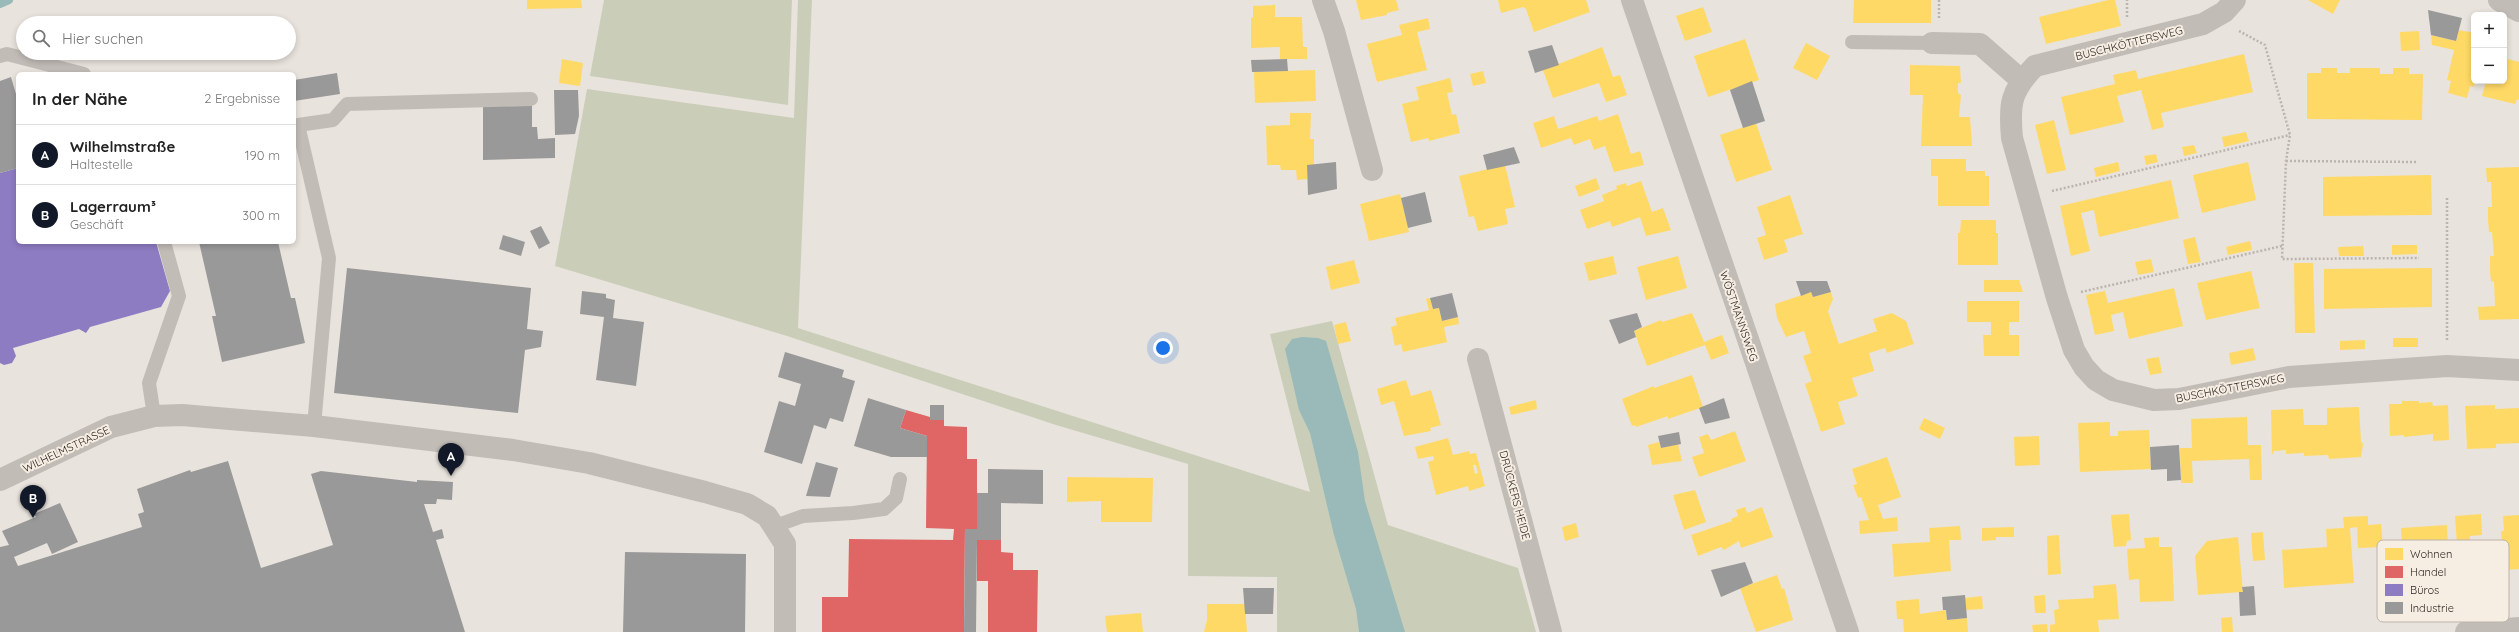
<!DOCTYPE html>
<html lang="de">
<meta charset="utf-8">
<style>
:root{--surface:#fff;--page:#f6f6f6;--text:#222;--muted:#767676;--line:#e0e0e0;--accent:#111827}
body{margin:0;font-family:Quicksand,sans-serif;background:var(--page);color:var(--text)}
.controls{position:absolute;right:12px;top:12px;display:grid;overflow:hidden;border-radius:6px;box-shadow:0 2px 6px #0003}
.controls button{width:36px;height:36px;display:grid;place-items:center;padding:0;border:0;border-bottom:1px solid var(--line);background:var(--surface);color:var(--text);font:20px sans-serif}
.you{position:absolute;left:1163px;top:348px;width:14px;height:14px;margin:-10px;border:3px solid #fff;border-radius:50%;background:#1a73e8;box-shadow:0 0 0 6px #1a73e833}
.badge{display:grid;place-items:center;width:26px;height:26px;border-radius:50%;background:var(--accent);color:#fff;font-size:13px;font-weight:700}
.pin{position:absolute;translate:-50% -33px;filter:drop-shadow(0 1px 2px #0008)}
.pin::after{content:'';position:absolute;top:21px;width:14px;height:12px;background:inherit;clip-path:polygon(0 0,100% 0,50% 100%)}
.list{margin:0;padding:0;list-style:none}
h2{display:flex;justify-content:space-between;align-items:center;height:52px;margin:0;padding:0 16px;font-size:17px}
h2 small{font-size:13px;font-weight:400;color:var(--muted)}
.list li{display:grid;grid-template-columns:26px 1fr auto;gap:12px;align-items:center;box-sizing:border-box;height:60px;padding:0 16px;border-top:1px solid var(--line)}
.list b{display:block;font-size:15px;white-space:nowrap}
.list p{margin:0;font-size:13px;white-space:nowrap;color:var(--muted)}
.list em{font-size:13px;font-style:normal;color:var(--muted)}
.icon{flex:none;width:22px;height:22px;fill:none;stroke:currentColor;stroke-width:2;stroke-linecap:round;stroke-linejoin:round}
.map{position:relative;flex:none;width:2519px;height:632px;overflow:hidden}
.search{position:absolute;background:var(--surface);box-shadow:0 2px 6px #0003;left:16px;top:16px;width:280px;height:44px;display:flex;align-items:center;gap:10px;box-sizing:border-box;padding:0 14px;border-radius:22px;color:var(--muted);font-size:15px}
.panel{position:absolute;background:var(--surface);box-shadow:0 2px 6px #0003;left:16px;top:72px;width:280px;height:172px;border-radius:6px}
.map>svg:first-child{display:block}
.green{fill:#caceb8}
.water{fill:#9abab9}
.homes{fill:#ffd966;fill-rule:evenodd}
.shops{fill:#e06666}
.offices{fill:#8e7cc3}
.industry{fill:#999}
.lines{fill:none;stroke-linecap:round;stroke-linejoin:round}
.stream{stroke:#9abab9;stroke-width:8}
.path{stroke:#bbb4af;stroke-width:2.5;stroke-dasharray:2 2;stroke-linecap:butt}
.service{stroke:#c2bcb7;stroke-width:14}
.minor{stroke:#c2bcb7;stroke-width:22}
.labels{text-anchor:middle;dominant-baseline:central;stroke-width:4;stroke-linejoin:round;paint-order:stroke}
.street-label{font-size:11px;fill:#322925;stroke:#f7eee3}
.key{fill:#f7eee3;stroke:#bcb3aa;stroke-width:1}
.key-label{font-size:11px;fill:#322925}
</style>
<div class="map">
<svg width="2519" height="632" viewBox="0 0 2519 632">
<rect width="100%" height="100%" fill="#e9e3dd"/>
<!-- green -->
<g class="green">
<path d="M604,0H792L788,105L590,76Z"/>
<path d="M798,0H812L798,328L1310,492L1270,334L1332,321L1388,525L1518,568L1536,632H1277V577L1188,576V464L1056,425L787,336L555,266L587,89L794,118Z"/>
</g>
<!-- water -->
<path class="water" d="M1302,337L1318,338L1326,341L1358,452L1365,501L1405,632H1359L1356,609L1334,535L1310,433L1299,410L1285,349L1292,339Z"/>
<!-- homes -->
<g class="homes">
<path d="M527,0H581L582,8L527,9Z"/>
<path d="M1356,0H1396L1399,10L1387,13V15L1361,20Z"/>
<path d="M1498,0H1586L1590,12L1534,32L1526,9L1523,7L1501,13Z"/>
<path d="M1854,0H1931V23H1853Z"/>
<path d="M2108,0H2115L2121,26L2046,44L2039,17Z"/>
<path d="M2308,0H2340L2333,14Z"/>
<path d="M1275,5V17H1302L1303,47H1307V59H1280V47L1251,48V18L1253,17V6Z"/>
<path d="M1703,7L1712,32L1685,41L1676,16Z"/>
<path d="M1428,18L1430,29L1417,32L1427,70L1377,82L1367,44L1402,35L1399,25Z"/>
<path d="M2459,30L2474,33L2475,81L2474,87L2470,86L2467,98L2448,93L2451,81L2447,80L2454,50L2432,45L2431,35L2456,41Z"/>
<path d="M2419,31L2420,50L2401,51L2400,32Z"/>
<path d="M1745,39L1759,80L1708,97L1694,56Z"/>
<path d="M1806,43L1830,56L1817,80L1793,68Z"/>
<path d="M1602,47L1613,77L1620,75L1627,95L1606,102L1599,83L1553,98L1543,70Z"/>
<path d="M2244,54L2253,92L2161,113L2164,127L2152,130L2141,90L2117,96L2124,122L2070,135L2061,97L2115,84L2113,75L2136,70L2138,79Z"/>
<path d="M2504,58L2519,62V100L2517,99L2515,104L2482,96L2486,81H2504Z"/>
<path d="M562,59L583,63L580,86L559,83Z"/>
<path d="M1910,65L1960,66L1961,83H1958V93L1961,95L1959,117H1970L1972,146H1921L1923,95H1910Z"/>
<path d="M2321,68H2337V73H2350V68H2380V74H2393V68H2409V74H2423L2422,120L2307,119V73H2321Z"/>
<path d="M1315,70L1316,101L1255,103L1254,72Z"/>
<path d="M1483,71L1486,83L1473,86L1470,74Z"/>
<path d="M1450,78L1453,92L1447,93L1452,115L1456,114L1460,133L1429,141L1428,138L1411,142L1402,104L1419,100L1416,87Z"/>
<path d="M1290,113H1311L1310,139H1314V165H1307V179L1297,180L1296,170H1281L1280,165H1267L1266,126L1290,125Z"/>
<path d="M1618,114L1631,154L1640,151L1644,165L1614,172L1605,146L1594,150L1590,139L1574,145L1571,138L1541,148L1533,123L1554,116L1558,129L1597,116L1599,121Z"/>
<path d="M2054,120L2066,170L2047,174L2035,125Z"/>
<path d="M1756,123L1772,170L1736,182L1720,135Z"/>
<path d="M2246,132L2249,141L2224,147L2222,137Z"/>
<path d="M2194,145L2197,153L2184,156L2182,147Z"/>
<path d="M2156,154L2158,162L2146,165L2144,156Z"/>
<path d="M1931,159H1966V171H1985V176H1989V206H1938V176H1931Z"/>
<path d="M2118,162L2120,171L2096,177L2094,168Z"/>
<path d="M2248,162L2256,200L2202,213L2193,175Z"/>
<path d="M1505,165L1515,207L1505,209L1508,224L1478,231L1474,216L1469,217L1459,176Z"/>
<path d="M2519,167V319L2479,320L2478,307L2495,306L2494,281L2491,282L2490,270V256H2494L2492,232H2489L2488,220V207H2492L2491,182H2487L2486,168Z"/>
<path d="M2431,175L2432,215L2323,216V177Z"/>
<path d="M1596,178L1600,189L1579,197L1575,186Z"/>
<path d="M2171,180L2179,218L2099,237L2094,210L2081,213L2090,251L2071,256L2060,206Z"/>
<path d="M1641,181L1652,212L1663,208L1671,230L1646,236L1640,217L1612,227L1610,221L1587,229L1580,210L1604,201L1602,195L1617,189L1616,186L1626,183L1627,186Z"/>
<path d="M1400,194L1409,232L1369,241L1360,204Z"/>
<path d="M1790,195L1803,234L1784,240L1788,252L1764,260L1757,238L1766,235L1757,207Z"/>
<path d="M1961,220H1996V233H1998V265H1958V233H1960Z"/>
<path d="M2195,237L2201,262L2188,264L2183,240Z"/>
<path d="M2250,241L2252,250L2228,255L2226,247Z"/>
<path d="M2392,245H2417V254L2392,255Z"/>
<path d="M2363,246L2364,256H2339L2338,247Z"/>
<path d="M1613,256L1617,274L1589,281L1584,263Z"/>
<path d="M1678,256L1687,288L1646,300L1637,267Z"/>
<path d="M2151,259L2154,272L2138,275L2135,262Z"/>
<path d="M1354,260L1360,283L1331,290L1326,267Z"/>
<path d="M2294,263H2313L2315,333H2295Z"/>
<path d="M2432,268V307L2324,309V269Z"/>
<path d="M2251,271L2260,308L2206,320L2197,283Z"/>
<path d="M1984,280H2019L2023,292H1984Z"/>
<path d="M2174,288L2183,326L2129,339L2123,312L2111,315L2114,331L2095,335L2086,295L2105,291L2108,303Z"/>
<path d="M1811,292L1813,297L1831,292L1833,299L1828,311L1839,344L1877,331L1873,319L1892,313L1906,321L1914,344L1887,353L1885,348L1869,353L1874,371L1852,378L1858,396L1838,402L1845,424L1821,432L1805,384L1812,381L1803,356L1811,353L1804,331L1786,337L1777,318L1775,304Z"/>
<path d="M1430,298L1433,309L1439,308L1442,321L1458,317L1459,324L1444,327L1447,342L1403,352L1401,344L1395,346L1391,327L1397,325L1395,318L1429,310L1426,299Z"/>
<path d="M1967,301H2019V322H2009V335H2019V356H1984L1983,335H1991V322H1967Z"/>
<path d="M1692,313L1704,342L1722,335L1729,353L1711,360L1705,345L1647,366L1634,331L1661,320L1662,322Z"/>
<path d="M1346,322L1351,341L1338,344L1334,325Z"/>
<rect x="2393" y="338" width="25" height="9"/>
<path d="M2365,340V349L2340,350V341Z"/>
<path d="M2253,348L2256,360L2231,365L2229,353Z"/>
<path d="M2159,357L2162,373L2150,375L2146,359Z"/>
<path d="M1692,375L1703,407L1668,419V416L1636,427L1635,425L1632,426L1622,399L1654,386V388Z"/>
<path d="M1406,380L1411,396L1431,390L1441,425L1430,428L1431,431L1404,436L1394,401L1381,405L1377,389Z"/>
<path d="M1536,400L1537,409L1511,415L1509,407Z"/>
<path d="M2402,401H2419V403L2432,402L2433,406L2448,405L2449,440L2433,441V434L2404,437V435L2390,436L2389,404H2402Z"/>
<path d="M2495,405V409L2519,408V443L2496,444V448L2467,449L2465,406Z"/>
<path d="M2359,407L2361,442L2363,444L2361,457L2329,459L2328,455L2304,456V453L2286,454V450L2274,451L2272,455L2271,410L2303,409L2304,425H2327V408Z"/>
<path d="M2247,417L2248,445H2261L2262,480H2250L2249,459L2192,461L2193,483H2181L2180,448H2192L2191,419Z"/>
<path d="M1924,418L1945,428L1940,439L1919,429Z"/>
<path d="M2110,422V436H2118V431L2149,430L2151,469L2080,472L2078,423Z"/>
<path d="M1735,431L1746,461L1699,477L1692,457L1704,453L1699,437L1708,434L1711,440Z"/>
<path d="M2039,436L2040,465L2015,466L2014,437Z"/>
<path d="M1448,438L1453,455L1469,451L1470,454L1476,453L1485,486L1469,491L1468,486L1436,495L1428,462L1434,460L1433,456L1418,459L1415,447ZM1473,465H1476L1478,473L1475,474Z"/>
<path d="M1659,442L1661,448L1678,444L1682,461L1652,465L1648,445Z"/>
<path d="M1887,457L1901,497L1878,505L1883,519L1897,517L1898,531L1860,534L1859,521L1869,520L1861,497L1858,498L1853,485L1857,484L1852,469Z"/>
<path d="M1067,477L1153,478L1152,522H1101V501L1067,502Z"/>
<path d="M1695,490L1706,522L1684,530L1673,495Z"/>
<path d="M1745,507L1747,513L1762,507L1773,537L1741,548L1739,541L1724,550L1721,547L1698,556L1691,535L1732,521L1731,519L1738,516L1736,510Z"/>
<path d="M2129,514L2131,540L2127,541L2126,546L2114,547L2111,515Z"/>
<path d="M2481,514L2482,535L2470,536V545H2468L2470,573L2428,576L2426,551L2420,552L2421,562L2403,564L2401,528L2447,525L2448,545L2457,544L2455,516Z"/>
<path d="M2519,515V569L2504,570L2501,531H2504L2503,516Z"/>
<path d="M2368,516V525L2381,524L2383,547L2358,548L2357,527L2350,528L2354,583L2284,588L2282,550L2327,547L2326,529L2344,528L2343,517Z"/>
<path d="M1576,523L1579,537L1565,541L1562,527Z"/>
<path d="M1960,526L1961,540H1949L1951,571L1894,577L1892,544L1930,542L1929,528Z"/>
<path d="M2014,527V537H1996V540L1982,541V528Z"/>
<path d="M2263,532L2265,560L2253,561L2251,533Z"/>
<path d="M2059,535L2061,574L2048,575L2047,536Z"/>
<path d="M2159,537V547H2172L2174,601L2140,602L2139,579L2129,580L2127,549L2145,548L2144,538Z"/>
<path d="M2238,537L2243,592L2198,595L2195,556L2207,541Z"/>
<path d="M1777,575L1782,589L1784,588L1793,620L1756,632L1740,588Z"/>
<path d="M2116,584L2119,619L2098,620L2099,632H2050V625L2055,624L2054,610L2059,609L2058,600L2094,598L2093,586Z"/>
<path d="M2045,595L2046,613H2035L2034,596Z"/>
<path d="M1982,596L1983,609L1966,610L1965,598Z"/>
<path d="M1919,599L1920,614L1946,610L1947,620L1967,618L1968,632H1904L1903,619H1897L1896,601Z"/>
<path d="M1207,604H1245L1247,632H1204L1207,620Z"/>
<path d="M1141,613L1143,632H1107L1105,616Z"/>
<path d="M2232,617L2233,632H2222L2221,618Z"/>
<path d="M2047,624L2048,632H2033L2032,625Z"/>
</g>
<!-- shops -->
<g class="shops">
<path d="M906,410L930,417V420H944V426L967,427V459H977V529H965L964,632H822V597H848L849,539L953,540L954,529L926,528L927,436L900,428Z"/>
<path d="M977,540H1001V552L1013,553V570H1038L1037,632H988V581H977Z"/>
</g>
<!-- offices -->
<path class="offices" d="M18,168V242H156L170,291L161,307L90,327L86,333L79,329L13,348L16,356L12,363L4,365L0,363V173Z"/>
<!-- industry -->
<g class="industry">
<path d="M2428,10L2462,18L2456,41L2431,35Z"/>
<path d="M1552,45L1559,65L1535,73L1528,51Z"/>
<path d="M1287,59L1288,71L1252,72L1251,60Z"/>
<path d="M337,73L340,94L294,101V80Z"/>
<path d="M11,77L18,101V168L0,173V81Z"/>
<path d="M1752,81L1765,121L1743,128L1730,90Z"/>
<path d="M554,90H578L579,116L575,134L555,135Z"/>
<path d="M532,105V127H537L538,139L555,138V158L483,160V106Z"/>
<path d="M1514,147L1520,163L1487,170L1483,155Z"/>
<path d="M1336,162L1337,189L1308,195L1307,165Z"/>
<path d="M1425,192L1432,222L1408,228L1401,198Z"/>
<path d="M541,226L550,243L539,249L530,231Z"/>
<path d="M503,235L525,242L521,256L499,249Z"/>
<path d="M199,242H278L291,298H295L305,343L222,362L212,316H216Z"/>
<path d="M347,268L531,288L527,329L543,331L541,347L525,350L518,413L334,393Z"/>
<path d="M1796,281H1827L1831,292L1813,297L1811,292L1801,296Z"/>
<path d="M582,291L606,294V298L615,300L613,318L644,322L636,386L596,380L604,317L580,314Z"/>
<path d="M1452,293L1458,317L1442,321L1439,308L1433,309L1430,298Z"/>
<path d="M1637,313L1642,327L1634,331L1636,337L1619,344L1609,320Z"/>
<path d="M785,352L844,370L842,377L855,381L843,422L830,418L826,429L814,425L802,464L764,452L779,401L795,406L801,384L778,377Z"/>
<path d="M868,398L906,410L900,428L927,436V457H891L854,446Z"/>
<path d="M1724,398L1730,418L1705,424L1699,408Z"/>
<rect x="930" y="405" width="14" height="15"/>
<path d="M1679,432L1681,444L1661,448L1658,436Z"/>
<path d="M2179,445L2181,480L2167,481V469L2151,470L2150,447Z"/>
<path d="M228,461L261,568L333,545L311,474L321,471L417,482V480L453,482L452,500L437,499L436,504H424L433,532L442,529L444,538L436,540L465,632H0V547L9,545L2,531L36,517L34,514L60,503L78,542L52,554L47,543L14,557L18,566L142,527L138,514L144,512L137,489L190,470L191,472Z"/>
<path d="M816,462L838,468L830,497L806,496Z"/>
<path d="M988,469L1043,470V504L1001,503V540H977L976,632H964L965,529H977V493H988Z"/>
<path d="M625,552L746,554L745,632H623Z"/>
<path d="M1745,562L1753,583L1721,597L1711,570Z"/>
<path d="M2254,586L2256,615L2240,616L2239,592H2243L2242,587Z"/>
<path d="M1243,588H1274L1273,614H1245Z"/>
<path d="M1965,595L1967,618L1947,620L1946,610H1943L1942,597Z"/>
</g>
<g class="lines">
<!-- stream -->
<path class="stream" d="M0,4L9,0"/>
<!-- path -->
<g class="path">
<path d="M1939,0V20"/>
<path d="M2127,17V0"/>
<path d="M2239,31L2265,45L2290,135L2286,161L2282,259L2419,258"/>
<path d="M2286,161L2418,162"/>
<path d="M2052,191L2290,135"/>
<path d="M2447,198V342"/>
<path d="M2081,292L2282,246"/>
</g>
<!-- service -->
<g class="service">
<path d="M1852,42L1932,43"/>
<path d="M0,56L7,54L84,74"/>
<path d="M154,416L149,383L179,296L164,242"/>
<path d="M314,426L329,258L298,125L333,120L347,104L531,99"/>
<path d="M775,526L803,516L853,513L884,509L896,498L900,479"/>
</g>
<!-- minor -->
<g class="minor">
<path d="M1323,0L1334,31L1372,170"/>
<path d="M1632,0L1848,632"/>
<path d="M2235,0L2224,12L2203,24L2035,66C2010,91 2009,105 2012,138L2057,298L2074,350L2084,367L2096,380L2113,390L2154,400L2179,399L2289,377L2447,366L2519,370"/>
<path d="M2499,0L2519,11"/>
<path d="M1932,43L1980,44L2021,80"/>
<path d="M1478,359L1551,632"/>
<path d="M0,480L111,427L154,416L182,415L314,426L513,450L589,463L705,492L747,504L767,516L785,544V632"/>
<path d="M2466,632L2519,628"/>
</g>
</g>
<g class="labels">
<!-- street labels -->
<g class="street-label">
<text transform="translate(2129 43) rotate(-14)">BUSCHKÖTTERSWEG</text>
<text transform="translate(1739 316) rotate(71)">WÖSTMANNSWEG</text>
<text transform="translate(2230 388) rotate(-11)">BUSCHKÖTTERSWEG</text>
<text transform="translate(66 449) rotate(-25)">WILHELMSTRASSE</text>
<text transform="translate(1515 495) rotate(75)">DRÜCKERS HEIDE</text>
</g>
</g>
<!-- legend -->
<rect x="2377" y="540" width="132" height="82" rx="6" class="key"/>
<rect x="2385" y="548" width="18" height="12" fill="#ffd966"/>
<rect x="2385" y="566" width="18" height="12" fill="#e06666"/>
<rect x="2385" y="584" width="18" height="12" fill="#8e7cc3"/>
<rect x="2385" y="602" width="18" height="12" fill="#999"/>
<g class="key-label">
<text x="2410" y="558">Wohnen</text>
<text x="2410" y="576">Handel</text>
<text x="2410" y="594">Büros</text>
<text x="2410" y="612">Industrie</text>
</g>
</svg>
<div class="controls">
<button>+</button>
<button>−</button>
</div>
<div class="you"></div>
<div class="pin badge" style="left:451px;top:476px">A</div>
<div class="pin badge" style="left:33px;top:518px">B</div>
<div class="search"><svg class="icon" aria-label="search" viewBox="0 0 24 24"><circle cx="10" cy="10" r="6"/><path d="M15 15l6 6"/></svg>Hier suchen</div>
<section class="panel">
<h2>In der Nähe<small>2 Ergebnisse</small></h2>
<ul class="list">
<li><span class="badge">A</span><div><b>Wilhelmstraße</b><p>Haltestelle</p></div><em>190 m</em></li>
<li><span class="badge">B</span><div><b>Lagerraum³</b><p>Geschäft</p></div><em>300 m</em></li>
</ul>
</section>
</div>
